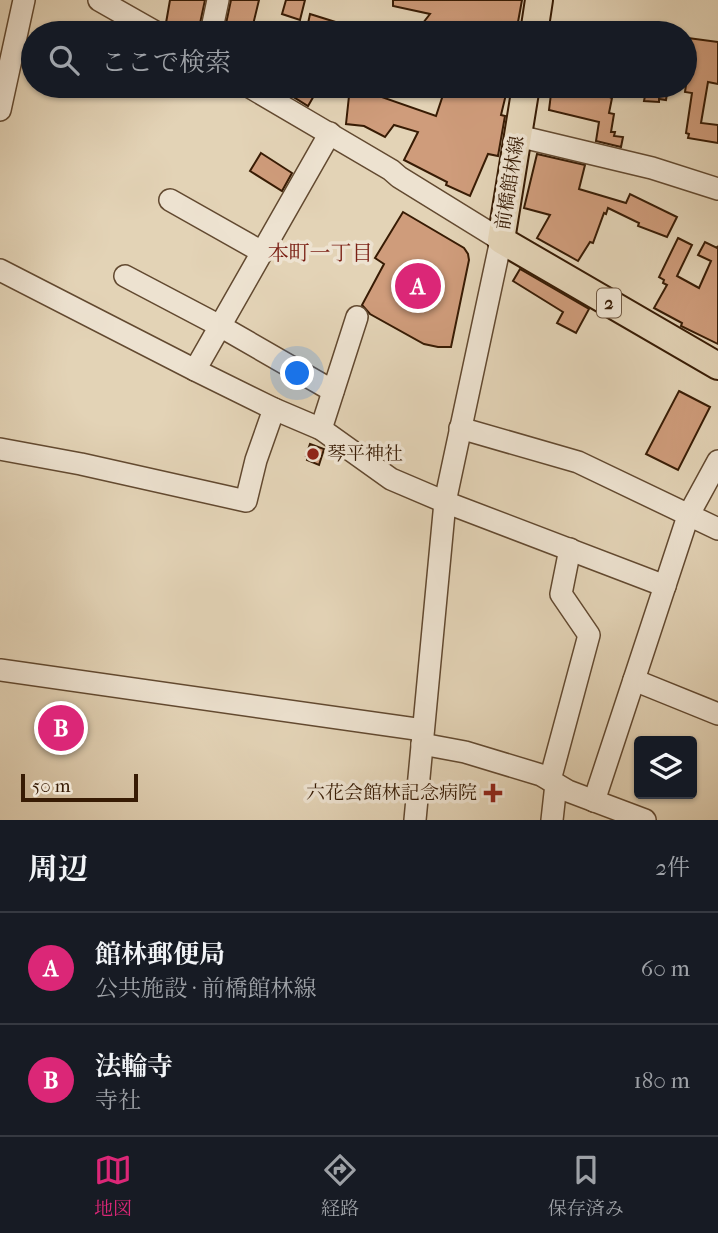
<!DOCTYPE html>
<html lang="ja">
<meta charset="utf-8">
<style>
:root{--surface:#171b24;--page:#242831;--text:#f1f3f6;--muted:#9ea1a6;--line:#363941;--accent:#db2777}
body{margin:0;font-family:"IM FELL French Canon","Noto Serif JP",serif;background:var(--page);color:var(--text)}
.controls{position:absolute;right:21px;bottom:21px;display:grid;overflow:hidden;border-radius:7px;box-shadow:0 2px 5px #0004}
.controls button{width:63px;height:63px;display:grid;place-items:center;padding:0;border:0;border-bottom:2px solid var(--line);background:var(--surface);color:var(--text);font:35px sans-serif}
.scale{position:absolute;left:21px;bottom:18px;width:117px;box-sizing:border-box;padding-left:7px;border:4px solid #371b04;border-top:0;font-size:19px;line-height:24px;white-space:nowrap;color:#371b04;-webkit-text-stroke:5px #ede2d0;paint-order:stroke}
.you{position:absolute;left:298px;top:374px;width:24px;height:24px;margin:-18px;border:5px solid #fff;border-radius:50%;background:#1a73e8;box-shadow:0 0 0 10px #1a73e833}
.badge{display:grid;place-items:center;width:46px;height:46px;border-radius:50%;background:var(--accent);color:#fff;font-size:23px;font-weight:700}
.pin{position:absolute;translate:-50% -50%;border:4px solid #fff;box-shadow:0 2px 7px #0006}
.list{margin:0;padding:0;list-style:none}
h2{display:flex;justify-content:space-between;align-items:center;height:91px;margin:0;padding:0 28px;font-size:30px}
h2 small{font-size:23px;font-weight:400;color:var(--muted)}
.list li{display:grid;grid-template-columns:46px 1fr auto;gap:21px;align-items:center;box-sizing:border-box;height:112px;padding:0 28px;border-top:2px solid var(--line)}
.list b{display:block;font-size:26px;white-space:nowrap}
.list p{margin:0;font-size:23px;white-space:nowrap;color:var(--muted)}
.list em{font-size:23px;font-style:normal;color:var(--muted)}
.icon{flex:none;width:38px;height:38px;fill:none;stroke:currentColor;stroke-width:2;stroke-linecap:round;stroke-linejoin:round}
.map{position:relative;flex:none;width:718px;height:820px;overflow:hidden}
.search{position:absolute;background:var(--surface);box-shadow:0 2px 5px #0004;left:21px;right:21px;top:21px;height:77px;display:flex;align-items:center;gap:18px;box-sizing:border-box;padding:0 24px;border-radius:38px;color:var(--muted);font-size:26px}
.sheet{height:315px;background:var(--surface)}
nav{display:flex;justify-content:space-around;align-items:center;box-sizing:border-box;height:98px;border-top:2px solid var(--line);background:var(--surface);font-size:19px;color:var(--muted)}
nav a{display:grid;justify-items:center;gap:4px}
nav .on{color:var(--accent)}
.map>svg:first-child{display:block}
.building{fill:#cf9c7b;stroke:#371b04;stroke-width:2}
.lines{fill:none;stroke-linecap:round;stroke-linejoin:round}
.minor-casing{stroke:#624930;stroke-width:24}
.major-casing{stroke:#371b04;stroke-width:30}
.minor{stroke:#ede2d0;stroke-width:21}
.major{stroke:#e3d3b6;stroke-width:26}
.poi-dot{fill:#8f2418;stroke:#ede2d0;stroke-width:2.5}
.labels{text-anchor:middle;dominant-baseline:central;stroke-width:7;stroke-linejoin:round;paint-order:stroke}
.shield{fill:#ede2d0;stroke:#6e5741;stroke-width:2}
.shield-label{font-size:18px;font-weight:bold;fill:#371b04}
.street-label{font-size:19px;fill:#371b04;stroke:#ede2d0}
.poi-label{font-size:19px;fill:#371b04;stroke:#ede2d0;text-anchor:start}
.neighbourhood-label{font-size:21px;fill:#7a1f14;stroke:#ede2d0}
</style>
<div class="map">
<svg width="718" height="820" viewBox="0 0 718 820">
<rect width="100%" height="100%" fill="#e3d3b6"/>
<filter id="stains"><feTurbulence type="fractalNoise" baseFrequency=".00286" numOctaves="4"/><feColorMatrix values="0 0 0 0 .2 0 0 0 0 .09 0 0 0 0 .02 0 0 0 .5 -.17"/></filter>
<radialGradient id="worn" r=".72"><stop offset=".6" stop-color="#630" stop-opacity="0"/><stop offset="1" stop-color="#630" stop-opacity=".3"/></radialGradient>
<!-- building -->
<g class="building">
<path d="M170,0H205L198,33H188L189,27L166,23Z"/>
<path d="M231,0H259L251,33H224Z"/>
<path d="M286,0H305L300,20L282,14Z"/>
<path d="M393,0H522L516,33H430L423,23L430,14L393,6Z"/>
<path d="M310,14L358,29L357,33H306Z"/>
<path d="M688,38L718,42V84L708,82L701,123L718,125V143L688,138L689,134L686,133L692,93L685,92L690,56L685,55Z"/>
<path d="M276,86H317L313,92L315,94L308,106Z"/>
<path d="M446,86H508L501,115L505,116L498,156L488,154L470,196L446,185L447,182L404,160L418,132L394,125L385,137L364,126L346,124L349,96L358,97L359,89L436,116Z"/>
<path d="M552,86H608L607,96L612,98L609,113L614,114L611,132H615L614,136L623,137L621,147L596,141L599,122L549,110Z"/>
<path d="M647,86L668,87L666,100L659,99V102L644,101Z"/>
<path d="M261,153L292,173L282,191L250,171Z"/>
<path d="M537,154L585,165L579,189L626,203L630,194L677,217L667,237L638,226L639,223L608,208L606,214L604,213L593,243L590,242L578,261L537,238L550,215L524,208Z"/>
<path d="M403,212L464,248L468,254L469,260L451,347H438L424,344L370,314L362,305L384,264L375,258Z"/>
<path d="M678,238L692,245L677,276L699,288L711,261L698,255L705,242L717,248L718,246V344L681,326L682,323L654,308L667,285L663,283L664,280L659,277Z"/>
<path d="M520,269L589,309L576,333L557,323L563,312L513,281Z"/>
<path d="M679,391L710,407L678,470L646,454Z"/>
<path d="M310,444L324,449L319,465L307,460L308,457L306,456Z"/>
</g>
<g class="lines">
<!-- minor casing -->
<g class="minor-casing">
<g id="minor">
<path d="M99,0L157,33"/>
<path d="M211,33L218,0"/>
<path d="M248,86L391,170L399,177L501,240L445,502L415,820"/>
<path d="M0,110L24,0"/>
<path d="M518,136L652,168L718,189"/>
<path d="M170,200L262,252"/>
<path d="M0,270L195,370L274,409L321,429L391,479L445,502L665,586"/>
<path d="M125,276L220,326L333,391"/>
<path d="M195,370L330,133"/>
<path d="M460,428L578,462L718,529"/>
<path d="M321,429L357,317"/>
<path d="M0,449L81,464L246,501L256,460L274,409"/>
<path d="M0,670L423,730"/>
<path d="M634,680L718,714"/>
<path d="M422,744L465,752L541,775L568,791L645,820"/>
<path d="M550,780L589,635L561,594L570,549"/>
<path d="M594,801L688,516L718,461"/>
<path d="M552,820L556,784"/>
</g>
</g>
<!-- major casing -->
<g class="major-casing">
<g id="major">
<path d="M534,33L539,0"/>
<path d="M526,86L501,240L718,366"/>
</g>
</g>
<!-- minor -->
<use href="#minor" class="minor"/>
<!-- major -->
<use href="#major" class="major"/>
</g>
<!-- markers -->
<g class="poi-dot">
<circle cx="313" cy="454" r="7"/>
<path d="M489.5 782.5h7v7h7v7h-7v7h-7v-7h-7v-7h7z"/>
</g>
<g class="labels">
<!-- shield labels -->
<rect class="shield" x="597" y="288.5" width="24" height="29" rx="5"/>
<g class="shield-label">
<text x="609" y="303">2</text>
</g>
<!-- street labels -->
<g class="street-label">
<text transform="translate(510 183) rotate(-81)">前橋館林線</text>
</g>
<!-- poi labels -->
<g class="poi-label">
<text x="327" y="454">琴平神社</text>
<text x="477" y="793" text-anchor="end">六花会館林記念病院</text>
</g>
<!-- neighbourhood labels -->
<g class="neighbourhood-label">
<text x="320" y="253">本町一丁目</text>
</g>
</g>
<rect width="100%" height="100%" filter="url(#stains)"/>
<rect width="100%" height="100%" fill="url(#worn)"/>
</svg>
<div class="controls">
<button><svg class="icon" aria-label="layers" viewBox="0 0 24 24"><path d="M12 4l9 5-9 5-9-5zM3 14l9 5 9-5"/></svg></button>
</div>
<div class="scale">50 m</div>
<div class="you"></div>
<div class="pin badge" style="left:418px;top:286px">A</div>
<div class="pin badge" style="left:61px;top:728px">B</div>
<div class="search"><svg class="icon" aria-label="search" viewBox="0 0 24 24"><circle cx="10" cy="10" r="6"/><path d="M15 15l6 6"/></svg>ここで検索</div>
</div>
<section class="sheet">
<h2>周辺<small>2件</small></h2>
<ul class="list">
<li><span class="badge">A</span><div><b>館林郵便局</b><p>公共施設 · 前橋館林線</p></div><em>60 m</em></li>
<li><span class="badge">B</span><div><b>法輪寺</b><p>寺社</p></div><em>180 m</em></li>
</ul>
</section>
<nav>
<a class="on"><svg class="icon" aria-label="map" viewBox="0 0 24 24"><path d="M3 6l6-2 6 2 6-2v14l-6 2-6-2-6 2zM9 4v14M15 6v14"/></svg>地図</a>
<a><svg class="icon" aria-label="directions" viewBox="0 0 24 24"><path d="M12 3l9 9-9 9-9-9zM9 14v-3h6M13 9l2 2-2 2"/></svg>経路</a>
<a><svg class="icon" aria-label="saved" viewBox="0 0 24 24"><path d="M7 4h10v16l-5-4-5 4z"/></svg>保存済み</a>
</nav>
